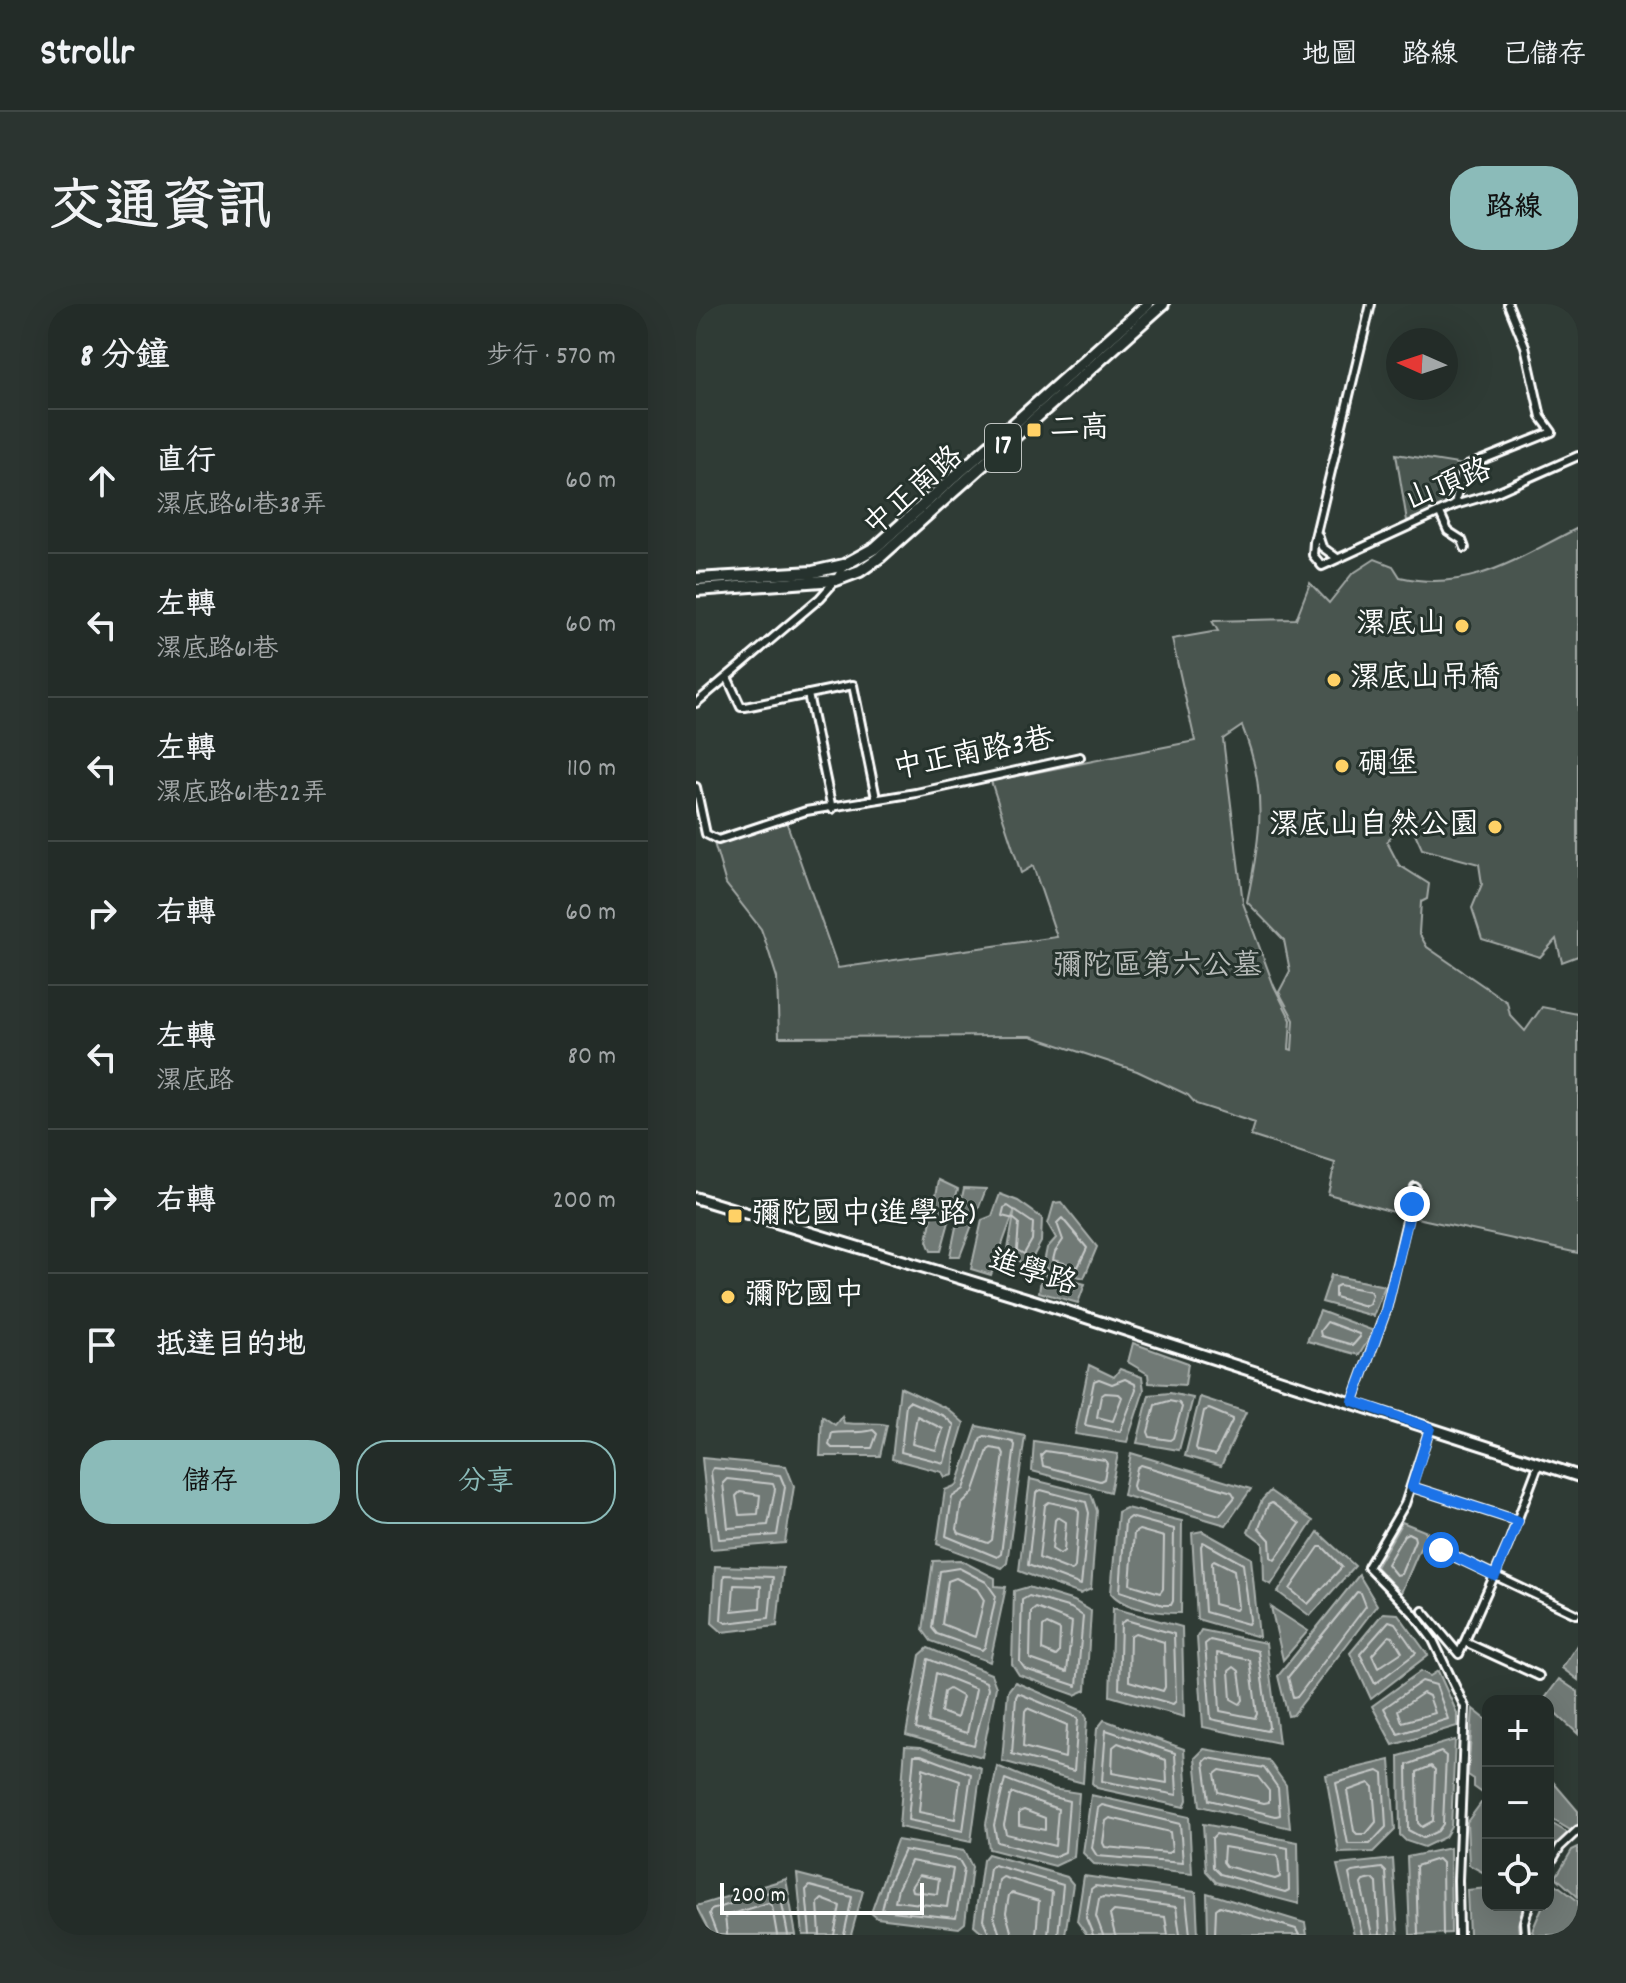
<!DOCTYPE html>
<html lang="zh-TW">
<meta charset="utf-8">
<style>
:root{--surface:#232c28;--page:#2b3430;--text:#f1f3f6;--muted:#a3a7a8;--line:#404845;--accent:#8bbbb9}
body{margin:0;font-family:Dekko,"LXGW WenKai TC",sans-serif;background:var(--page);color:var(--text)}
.controls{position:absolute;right:24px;bottom:24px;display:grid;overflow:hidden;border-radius:16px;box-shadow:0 8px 32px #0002}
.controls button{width:72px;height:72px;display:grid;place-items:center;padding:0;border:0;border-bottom:2px solid var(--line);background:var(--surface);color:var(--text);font:40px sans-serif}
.compass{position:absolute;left:690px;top:24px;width:72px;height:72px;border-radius:50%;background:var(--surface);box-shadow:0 8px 32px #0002;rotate:273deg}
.scale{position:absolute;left:24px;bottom:20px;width:204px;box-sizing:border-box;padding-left:8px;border:4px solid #fff;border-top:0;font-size:22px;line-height:28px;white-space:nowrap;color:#fff;-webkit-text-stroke:6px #26332d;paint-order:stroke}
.stop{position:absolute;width:24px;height:24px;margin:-18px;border:6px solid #1a73e8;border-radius:50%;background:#fff}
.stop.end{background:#1a73e8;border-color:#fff;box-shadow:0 2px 8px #0008}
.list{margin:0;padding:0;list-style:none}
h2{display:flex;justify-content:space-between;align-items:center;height:104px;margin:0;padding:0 32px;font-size:34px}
h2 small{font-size:26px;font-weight:400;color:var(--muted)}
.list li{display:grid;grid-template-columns:52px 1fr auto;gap:24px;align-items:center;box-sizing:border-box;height:144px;padding:0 32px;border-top:2px solid var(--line)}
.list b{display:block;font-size:30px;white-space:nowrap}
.list p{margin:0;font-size:26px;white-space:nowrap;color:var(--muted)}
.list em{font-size:26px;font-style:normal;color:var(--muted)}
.actions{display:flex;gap:16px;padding:24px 32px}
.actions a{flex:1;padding:18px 0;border:2px solid var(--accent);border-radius:32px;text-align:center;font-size:28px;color:var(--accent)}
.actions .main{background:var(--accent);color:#111}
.icon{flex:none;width:44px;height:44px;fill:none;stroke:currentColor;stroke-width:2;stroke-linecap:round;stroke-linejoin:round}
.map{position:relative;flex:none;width:882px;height:1631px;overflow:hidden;border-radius:32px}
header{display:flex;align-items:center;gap:48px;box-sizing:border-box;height:112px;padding:0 40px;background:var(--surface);border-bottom:2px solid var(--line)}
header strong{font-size:38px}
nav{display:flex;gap:44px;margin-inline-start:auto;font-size:28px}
.intro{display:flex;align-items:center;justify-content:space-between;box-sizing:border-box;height:192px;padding:0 48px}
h1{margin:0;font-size:56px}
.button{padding:20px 36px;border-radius:32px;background:var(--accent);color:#111;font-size:28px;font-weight:700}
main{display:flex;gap:48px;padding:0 48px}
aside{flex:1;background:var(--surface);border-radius:32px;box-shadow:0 8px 32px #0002}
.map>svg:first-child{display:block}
.green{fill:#4a544f;stroke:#a4aaa7;stroke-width:2;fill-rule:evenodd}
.water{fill:#707975;stroke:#a9afac;stroke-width:2}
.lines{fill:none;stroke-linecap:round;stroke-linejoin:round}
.shore{stroke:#c6c9c8;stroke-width:2}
.street-casing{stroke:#fff;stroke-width:12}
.secondary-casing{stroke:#fff;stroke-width:15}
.primary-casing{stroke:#fff;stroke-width:16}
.street{stroke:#26332d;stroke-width:6}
.secondary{stroke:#26332d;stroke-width:9}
.primary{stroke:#26332d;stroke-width:10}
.route{stroke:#1a73e8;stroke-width:10}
.poi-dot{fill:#ffd166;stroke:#26332d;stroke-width:3}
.labels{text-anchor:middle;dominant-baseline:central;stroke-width:6;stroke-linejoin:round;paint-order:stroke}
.shield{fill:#26332d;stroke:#bec2c0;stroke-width:2}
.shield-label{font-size:28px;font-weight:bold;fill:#fff}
.poi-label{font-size:30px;fill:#fff;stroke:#26332d;text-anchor:start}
.street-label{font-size:30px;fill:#fff;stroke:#26332d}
.park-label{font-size:30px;fill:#b7bbb9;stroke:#26332d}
</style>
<header>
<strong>Strollr</strong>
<nav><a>地圖</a><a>路線</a><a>已儲存</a></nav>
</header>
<div class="intro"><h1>交通資訊</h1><a class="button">路線</a></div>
<main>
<aside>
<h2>8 分鐘<small>步行 · 570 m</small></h2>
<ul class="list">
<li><svg class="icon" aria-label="ahead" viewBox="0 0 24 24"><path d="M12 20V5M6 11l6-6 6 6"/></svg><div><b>直行</b><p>漯底路61巷38弄</p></div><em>60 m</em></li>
<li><svg class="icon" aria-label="left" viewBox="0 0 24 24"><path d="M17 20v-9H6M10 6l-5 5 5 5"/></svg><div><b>左轉</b><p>漯底路61巷</p></div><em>60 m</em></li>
<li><svg class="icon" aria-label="left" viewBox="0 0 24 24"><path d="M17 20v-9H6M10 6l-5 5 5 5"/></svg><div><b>左轉</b><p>漯底路61巷22弄</p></div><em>110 m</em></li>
<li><svg class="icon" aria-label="right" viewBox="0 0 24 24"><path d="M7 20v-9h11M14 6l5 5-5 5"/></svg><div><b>右轉</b></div><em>60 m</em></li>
<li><svg class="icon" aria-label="left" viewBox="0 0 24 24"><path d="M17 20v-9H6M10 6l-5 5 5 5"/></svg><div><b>左轉</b><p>漯底路</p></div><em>80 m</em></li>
<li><svg class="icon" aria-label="right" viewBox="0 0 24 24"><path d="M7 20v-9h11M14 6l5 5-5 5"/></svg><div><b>右轉</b></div><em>200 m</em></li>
<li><svg class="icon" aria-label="arrive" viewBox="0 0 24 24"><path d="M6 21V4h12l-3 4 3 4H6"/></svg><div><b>抵達目的地</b></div></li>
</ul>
<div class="actions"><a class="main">儲存</a><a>分享</a></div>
</aside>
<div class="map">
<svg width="882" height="1631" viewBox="0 0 882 1631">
<rect width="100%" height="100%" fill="#2f3b35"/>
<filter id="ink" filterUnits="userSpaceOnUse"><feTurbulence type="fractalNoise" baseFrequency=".0125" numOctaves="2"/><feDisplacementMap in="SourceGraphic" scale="16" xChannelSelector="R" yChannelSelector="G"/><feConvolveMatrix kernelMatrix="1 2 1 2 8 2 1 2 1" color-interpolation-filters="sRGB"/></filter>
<g filter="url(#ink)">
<!-- green -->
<g class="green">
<path d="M700,150L768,161L764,164L748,202L711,217Z"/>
<path d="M882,224V652L866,658L860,635L844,653L786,635L776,604L786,580L783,560L726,545L710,509L691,538L703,561L733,580L731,595L725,598L723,629L731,643L811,698L814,711L829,727L846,703L882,710V949L716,913L632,890L639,859L555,832L559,819L500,800L492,791L441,767L335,732L83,733L81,674L70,639L65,625L30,580L18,539L90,517L142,664L361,633L337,562L325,569L295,477L499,437L476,335L522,327L516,317L600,315L614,279L633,299L656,270L679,255L697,262L704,273C774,289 821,254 882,224ZM546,422C572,486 565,532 551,598L588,636L594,667L583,688L598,716L596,746L593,745L595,716L578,682L547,599L527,435Z"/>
</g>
<!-- water -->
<g class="water">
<path d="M243,876L262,885L245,947H235L231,937Z"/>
<path d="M268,884L290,885L264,952H254Z"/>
<path d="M304,890L322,897L346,914L345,938L332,962L311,951L319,905L295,971L275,965L286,916L296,912Z"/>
<path d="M365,898L401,943L388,974L347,963L351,944L360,934L352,920L358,899Z"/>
<path d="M346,969L389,980L382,999L343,988Z"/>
<path d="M635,971L689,982L677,1012L626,998Z"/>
<path d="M624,1007L678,1027L663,1051L611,1037Z"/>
<path d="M437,1039L492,1059L489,1081L453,1079L452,1070L432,1058Z"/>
<path d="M393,1061L418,1073L424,1065L446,1073L448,1086L431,1138L379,1130Z"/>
<path d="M204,1083L252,1105L268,1119L259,1149L257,1171L249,1173L246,1168L196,1155Z"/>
<path d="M474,1089L497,1094L483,1146L441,1139L453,1091Z"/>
<path d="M504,1093L550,1108L525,1162L489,1152Z"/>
<path d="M126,1112L139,1121L146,1112L148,1119C163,1121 176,1118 191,1121L184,1152H124Z"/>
<path d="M281,1122L329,1132L311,1259L306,1264L241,1240L249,1186L261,1181Z"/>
<path d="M338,1137L422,1150L414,1188L336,1167Z"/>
<path d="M435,1149L555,1185L530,1221L427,1191Z"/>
<path d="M6,1154L90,1162L98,1182L89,1239L15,1245Z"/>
<path d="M334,1175L395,1190L401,1207L395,1285L384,1290L323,1267Z"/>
<path d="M574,1187L617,1217L575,1281L568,1277L567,1239L552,1228L566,1196Z"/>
<path d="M430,1204L486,1217L485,1309C464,1309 429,1306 415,1289L422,1208Z"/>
<path d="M706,1218L731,1228L705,1289L680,1263Z"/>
<path d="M506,1227L555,1254L563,1333L501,1315L496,1229Z"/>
<path d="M622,1228L659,1262L614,1312L582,1288Z"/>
<path d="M264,1256L299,1274V1282L310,1283L294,1358L235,1337L227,1326L237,1257Z"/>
<path d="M19,1262L87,1264L81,1322L26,1328L16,1319Z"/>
<path d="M663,1271L681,1301L597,1411L592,1412L582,1372Z"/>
<path d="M332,1283L378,1297L395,1307L390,1386L379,1391L323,1371L316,1360L318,1287Z"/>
<path d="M575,1303L612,1327L587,1356Z"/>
<path d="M417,1304L486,1323L488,1413L414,1392Z"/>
<path d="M687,1309L702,1310L732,1351L675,1395L654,1349Z"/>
<path d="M505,1326L570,1339L583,1439L507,1423L501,1333Z"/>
<path d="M881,1341L882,1342V1376L866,1364Z"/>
<path d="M232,1344L295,1370L300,1383L286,1453L210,1431L224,1351Z"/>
<path d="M725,1367L734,1372L742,1367L761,1409V1422L697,1441L676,1402Z"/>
<path d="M863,1375L882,1388V1430L852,1402V1397H847Z"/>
<path d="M319,1378L387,1407L391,1414L387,1479L306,1457L312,1387Z"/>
<path d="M777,1405L792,1417V1493L778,1483V1475L772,1471Z"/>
<path d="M408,1416L488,1445L491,1496L488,1503L401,1484L396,1479L401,1425Z"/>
<path d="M759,1436L755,1523L749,1533L728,1543L710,1537L704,1531L703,1452Z"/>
<path d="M209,1442L225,1443L285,1464L275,1538L203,1523Z"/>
<path d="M508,1445L572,1456L590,1481L594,1524L504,1502L499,1454Z"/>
<path d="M694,1456L699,1526L677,1548L643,1549L630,1471Z"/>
<path d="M301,1462L356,1485L383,1489L378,1553L359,1562L293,1545L290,1520Z"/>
<path d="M852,1472L882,1507V1521L876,1527L852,1513Z"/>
<path d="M395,1491L493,1513L496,1570L398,1560L387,1549Z"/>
<path d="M785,1499H792V1571L773,1561L771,1518Z"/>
<path d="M852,1517L872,1529L852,1560Z"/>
<path d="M507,1520L602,1538L603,1600L520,1578L510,1567Z"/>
<path d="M201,1536L268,1547L276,1563L269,1619L263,1624L181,1614L175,1609Z"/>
<path d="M882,1543V1593L860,1573L876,1546Z"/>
<path d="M754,1544L755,1629L714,1631L711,1553Z"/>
<path d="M292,1550L371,1573L377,1580L369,1631H298L288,1630L278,1621L287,1556Z"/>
<path d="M697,1555L702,1631H658L641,1561Z"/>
<path d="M101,1570L167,1587L155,1631H107Z"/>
<path d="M388,1572L500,1588L502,1631H391L381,1617Z"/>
<path d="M90,1575L100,1631H15L0,1602Z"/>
<path d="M856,1577L882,1597V1626L879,1631H838L836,1627L847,1601H852V1588Z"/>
<path d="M792,1584V1601H828L822,1620L823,1631H773L771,1586Z"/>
<path d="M511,1589L609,1619L611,1631H512Z"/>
</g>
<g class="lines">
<!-- shore -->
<g class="shore">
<path d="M312,902L337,919L336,936L328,950L321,946L323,919L318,915L306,912L308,904Z"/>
<path d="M366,914L391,944L382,963L357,956L359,948L367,936L361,919Z"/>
<path d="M643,981L674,987L676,991L673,1000L669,1002L639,993V983Z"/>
<path d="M631,1018L663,1030L664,1033L657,1041L625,1032L624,1027Z"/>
<path d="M403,1075L416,1080L429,1075L439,1080L440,1086L424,1128L389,1121L398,1077Z"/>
<path d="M409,1089L423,1090L426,1093L417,1117L401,1113L405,1092Z"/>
<path d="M213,1097L248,1112L258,1121L248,1159L205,1148L210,1100Z"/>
<path d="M473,1097L483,1099L486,1103L477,1134L474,1136L454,1133L452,1128L459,1101Z"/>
<path d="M513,1105L537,1115L519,1151L502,1147L500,1144L508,1107Z"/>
<path d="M221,1112L247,1125L240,1146L216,1140Z"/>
<path d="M177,1126L181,1130L176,1144H136L133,1141L136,1129C150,1127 163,1130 177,1126Z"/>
<path d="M289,1132L317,1138L319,1141L305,1250L301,1253L250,1232L256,1193L268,1185L285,1134Z"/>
<path d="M295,1144L306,1146L308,1150L296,1236L292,1239L263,1229L261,1225L265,1201L277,1189L292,1146Z"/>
<path d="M349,1147L409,1156L411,1160L408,1175L404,1177L347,1162L345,1151Z"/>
<path d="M445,1161L536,1188L539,1193L524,1211L439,1187L437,1182L441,1164Z"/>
<path d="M17,1164L84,1171L89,1183L81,1231L23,1235L15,1168Z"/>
<path d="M31,1175L77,1180L79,1185L72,1221L32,1224L27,1179Z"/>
<path d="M345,1186L390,1198L393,1209L385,1281L332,1261L340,1189Z"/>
<path d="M44,1188L64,1191L62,1210L43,1211L40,1192Z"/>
<path d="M353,1198L380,1204L383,1208L379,1263L376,1267L343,1254L349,1201Z"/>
<path d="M576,1199L604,1220L579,1256L575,1253L574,1236L563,1224L572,1201Z"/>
<path d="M362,1213L370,1218L368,1247L364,1250L356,1245L359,1216Z"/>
<path d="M434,1213L478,1225L477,1297L475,1301H467L424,1287L429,1217Z"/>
<path d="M443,1226L468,1233L467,1285L464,1289L434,1280L438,1229Z"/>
<path d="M712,1229L718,1232L719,1236L705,1270L700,1271L691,1260L708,1231Z"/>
<path d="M507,1238L547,1260L554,1316L552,1320L509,1308L505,1242Z"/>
<path d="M623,1243H627L646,1263L612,1300L594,1285Z"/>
<path d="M518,1256L538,1266L542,1303L540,1306L518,1300L516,1259Z"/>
<path d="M263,1264L290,1278L300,1292L289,1343L286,1346L241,1330L236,1324L244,1267Z"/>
<path d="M28,1271L77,1273L73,1314L30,1319L25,1316Z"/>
<path d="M260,1274L281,1285L288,1296L279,1333L246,1320L252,1277Z"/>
<path d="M38,1281L65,1282L64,1304L36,1307Z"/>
<path d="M661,1288L665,1289L670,1302L602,1392L597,1393L592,1373Z"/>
<path d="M333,1292L375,1304L387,1312L381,1382L329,1365L324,1358L326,1296Z"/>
<path d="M340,1304L376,1318L371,1368L334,1355L335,1308Z"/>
<path d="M430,1316L478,1330L480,1397L477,1400L423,1385L425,1319Z"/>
<path d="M693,1317L699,1319L720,1349L679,1380L664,1350Z"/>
<path d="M351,1320L364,1326L363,1349L360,1352L346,1346L347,1323Z"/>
<path d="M439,1329L468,1338L469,1383L467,1387L433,1377L434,1332Z"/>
<path d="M693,1332L697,1333L706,1348L682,1364L676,1351Z"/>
<path d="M514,1336L562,1347L573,1423L571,1427L515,1415L509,1340Z"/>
<path d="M521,1349L554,1356L561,1410L559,1414L524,1407Z"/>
<path d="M232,1355L290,1378L292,1385L278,1441L220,1425Z"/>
<path d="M538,1363L543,1367L547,1396L544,1400L535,1395L533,1367Z"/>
<path d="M240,1369L280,1385L271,1429L232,1418Z"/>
<path d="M726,1377L740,1381L752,1415L702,1430L688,1404Z"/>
<path d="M253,1385L267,1393L261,1414L245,1408L248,1388Z"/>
<path d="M322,1389L382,1414L378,1467L316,1450L320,1393Z"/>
<path d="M727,1389L733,1392L739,1409L706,1418L702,1406Z"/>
<path d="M331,1404L371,1421L369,1454L327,1443L329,1407Z"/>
<path d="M410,1426L479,1449L481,1491L406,1477Z"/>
<path d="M422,1439L470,1456L471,1479L416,1469L417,1443Z"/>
<path d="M745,1448L750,1452L747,1520L742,1527L727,1534L712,1526L711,1461Z"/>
<path d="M218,1451H225L275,1470L267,1527L212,1516Z"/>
<path d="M512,1454L568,1464L582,1484L584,1511L580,1512L513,1496L508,1458Z"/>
<path d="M735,1462L739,1466L737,1517L726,1523L722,1519L721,1468Z"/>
<path d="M227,1464L264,1477L259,1515L223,1508Z"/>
<path d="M524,1466L562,1473L573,1487V1498L568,1499L522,1488L519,1470Z"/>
<path d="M682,1467L687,1470L690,1523L674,1540H652L640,1479Z"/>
<path d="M309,1475L353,1492L373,1497L369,1548L357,1553L301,1538L298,1521Z"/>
<path d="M673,1479L677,1483L680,1518L670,1530H661L658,1527L651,1487Z"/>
<path d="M317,1489L362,1505L359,1542L310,1530L308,1521L314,1492Z"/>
<path d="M406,1501L484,1520L487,1559L401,1552L396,1544L402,1504Z"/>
<path d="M328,1506L349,1514V1526L323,1521V1508Z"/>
<path d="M414,1514L474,1528L476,1547L472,1549L409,1543L407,1539L410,1517Z"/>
<path d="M520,1530L592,1544L593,1586L589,1588L524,1570L517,1563L516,1534Z"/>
<path d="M528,1543L582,1552L584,1573L579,1575L530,1562L527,1558Z"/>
<path d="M208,1546L263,1556L268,1565L260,1614L186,1606L192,1580Z"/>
<path d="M215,1557L257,1565L251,1603L199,1597L202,1584Z"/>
<path d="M223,1571L243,1575L241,1590L216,1587L215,1583Z"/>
<path d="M21,1631L13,1610L15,1606L80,1586L84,1589L92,1631"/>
<path d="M31,1631L29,1612L72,1599L76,1602L81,1631"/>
<path d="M114,1631L110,1586L114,1582L156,1593L148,1631"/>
<path d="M124,1631L122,1599L126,1595L144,1602L138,1631"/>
<path d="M294,1631L287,1616L294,1564L298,1561L367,1581L362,1631"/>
<path d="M304,1631L298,1613L303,1576L307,1573L356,1588L352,1631"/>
<path d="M316,1631L310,1609L313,1591L316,1589L343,1597L340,1631"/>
<path d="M397,1631L390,1614L395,1585L399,1582L490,1594L494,1631"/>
<path d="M407,1631L400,1612L403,1595L407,1593L480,1603L484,1631"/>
<path d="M419,1631L414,1611L418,1607L469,1613L472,1631"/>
<path d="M519,1631L520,1605L524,1602L600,1625L603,1631"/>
<path d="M666,1631L653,1570L656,1568L686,1564L690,1568L694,1631"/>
<path d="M676,1631L665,1580L667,1577L677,1575L681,1579L684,1631"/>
<path d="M722,1631L720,1562L742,1555L746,1559L747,1631"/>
</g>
<!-- street casing -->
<g class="street-casing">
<g id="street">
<path d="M675,0L618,238L617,251L626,262L759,201L796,190L882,152"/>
<path d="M759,201L765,172L771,162L856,128L845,113L829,42L812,0"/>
<path d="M744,209L752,227L766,236L769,244"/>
<path d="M622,231L626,243L641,254"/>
<path d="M32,375L45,403H49L157,381L180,494"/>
<path d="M112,390L136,505"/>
<path d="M0,399L124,294L140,276L148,261"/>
<path d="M0,483L10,530L22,536L110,507L220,489L384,453"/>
<path d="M657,1097L690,1006L719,883"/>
<path d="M734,1124L709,1200L672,1263L717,1309L737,1336L769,1403L762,1576L763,1631"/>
<path d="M716,1183L822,1217"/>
<path d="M745,1246L880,1310"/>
<path d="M727,1307L763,1350L812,1241L843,1159"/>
<path d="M769,1338L843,1372"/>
<path d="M852,1563L864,1543L882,1526"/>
<path d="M829,1631L828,1618L833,1601"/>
</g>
</g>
<!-- secondary casing -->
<g class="secondary-casing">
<path id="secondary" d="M0,894L339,997L882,1172"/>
</g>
<!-- primary casing -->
<g class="primary-casing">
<g id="primary">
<path d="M0,275L117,268L148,261L179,244L452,0"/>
<path d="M0,286L140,276L164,267L184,253L467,0"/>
</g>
</g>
<!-- street -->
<use href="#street" class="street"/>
<!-- secondary -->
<use href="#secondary" class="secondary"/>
<!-- primary -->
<use href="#primary" class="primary"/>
</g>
</g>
<g class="lines" filter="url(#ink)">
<!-- route -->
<path class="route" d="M716,900L690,1006L657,1097L734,1124L716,1183L822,1217L799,1272L745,1246"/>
</g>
<!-- markers -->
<g class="poi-dot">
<rect x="330" y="118" width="16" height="16" rx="4"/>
<circle cx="766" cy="322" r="8"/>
<circle cx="638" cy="376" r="8"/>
<circle cx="646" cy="462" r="8"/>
<circle cx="799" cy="523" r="8"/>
<rect x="31" y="904" width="16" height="16" rx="4"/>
<circle cx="32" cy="993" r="8"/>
</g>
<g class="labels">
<!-- shield labels -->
<rect class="shield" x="289" y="120" width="36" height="48" rx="6"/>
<g class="shield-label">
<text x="307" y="144">17</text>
</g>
<!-- poi labels -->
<g class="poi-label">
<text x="354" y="126">二高</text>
<text x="750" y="322" text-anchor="end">漯底山</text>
<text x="654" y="376">漯底山吊橋</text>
<text x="662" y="462">碉堡</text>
<text x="783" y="523" text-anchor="end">漯底山自然公園</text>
<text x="55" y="912">彌陀國中(進學路)</text>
<text x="48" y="993">彌陀國中</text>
</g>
<!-- street labels -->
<g class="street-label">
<text transform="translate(753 183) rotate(-22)">山頂路</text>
<text transform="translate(219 189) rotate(-41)">中正南路</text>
<text transform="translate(278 452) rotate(-11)">中正南路3巷</text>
<text transform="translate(336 971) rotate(17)">進學路</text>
</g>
<!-- park labels -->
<g class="park-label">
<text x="461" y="664">彌陀區第六公墓</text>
</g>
</g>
</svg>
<div class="controls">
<button>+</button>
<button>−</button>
<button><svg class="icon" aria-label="locate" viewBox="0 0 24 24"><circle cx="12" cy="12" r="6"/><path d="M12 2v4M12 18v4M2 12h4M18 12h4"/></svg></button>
</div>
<svg class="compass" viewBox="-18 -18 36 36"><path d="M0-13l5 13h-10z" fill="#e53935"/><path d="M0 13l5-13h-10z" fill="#a3a7a8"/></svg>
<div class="scale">200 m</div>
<div class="stop" style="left:745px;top:1246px"></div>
<div class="stop end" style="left:716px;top:900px"></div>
</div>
</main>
